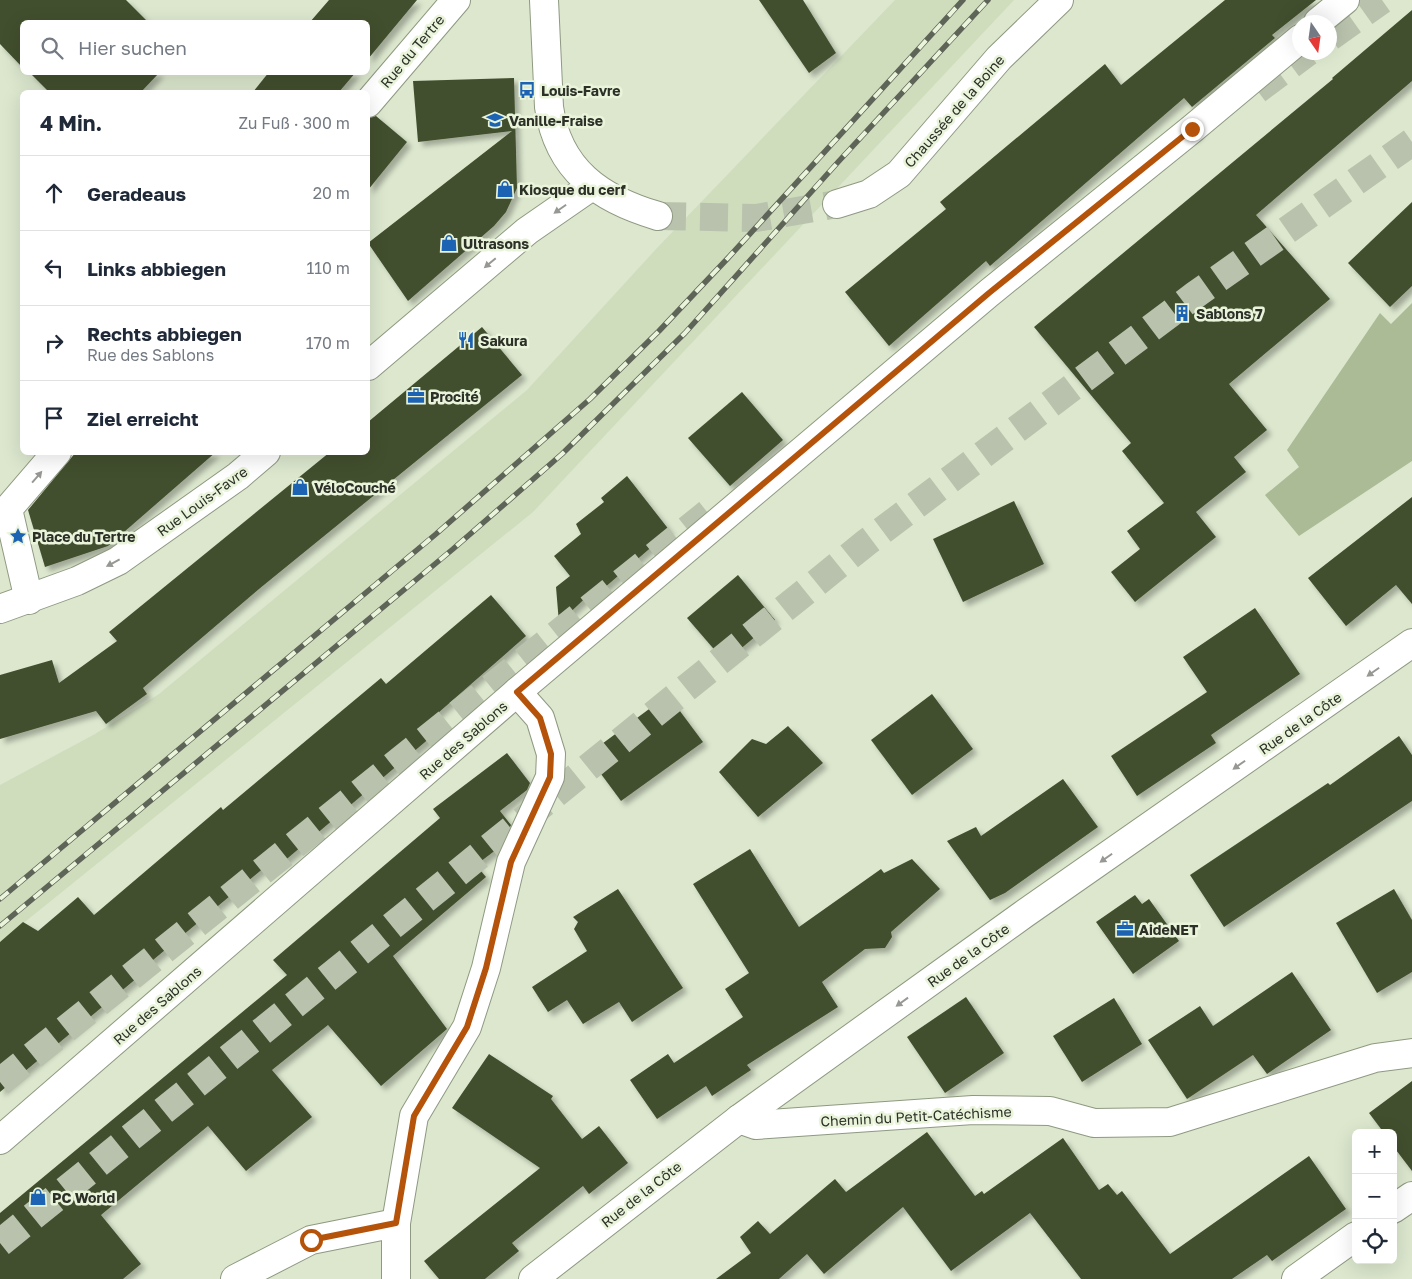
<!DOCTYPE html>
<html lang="de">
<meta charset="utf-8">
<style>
:root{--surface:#fff;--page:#f6f6f7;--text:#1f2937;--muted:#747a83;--line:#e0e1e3}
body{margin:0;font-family:"Golos Text",sans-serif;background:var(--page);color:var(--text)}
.controls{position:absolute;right:15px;bottom:15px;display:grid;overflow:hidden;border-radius:8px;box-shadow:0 5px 20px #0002}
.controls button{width:45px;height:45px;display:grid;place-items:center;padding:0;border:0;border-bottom:1px solid var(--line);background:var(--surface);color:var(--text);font:25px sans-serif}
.compass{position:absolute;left:1292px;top:15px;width:45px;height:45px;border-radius:50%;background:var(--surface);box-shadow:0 5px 20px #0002;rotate:167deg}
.stop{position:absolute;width:15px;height:15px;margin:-11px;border:4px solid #b45309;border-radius:50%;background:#fff}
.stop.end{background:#b45309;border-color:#fff;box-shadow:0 1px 5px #0008}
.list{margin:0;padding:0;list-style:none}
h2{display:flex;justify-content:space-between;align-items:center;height:65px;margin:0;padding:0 20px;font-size:21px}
h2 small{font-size:16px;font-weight:400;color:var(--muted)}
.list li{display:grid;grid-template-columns:32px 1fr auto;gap:15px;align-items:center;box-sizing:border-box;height:75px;padding:0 20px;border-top:1px solid var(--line)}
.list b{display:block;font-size:19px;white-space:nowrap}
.list p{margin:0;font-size:16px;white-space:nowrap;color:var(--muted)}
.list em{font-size:16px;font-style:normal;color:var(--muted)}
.icon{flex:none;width:28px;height:28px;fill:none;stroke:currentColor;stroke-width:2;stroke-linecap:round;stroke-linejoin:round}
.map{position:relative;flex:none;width:1412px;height:1279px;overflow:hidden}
.search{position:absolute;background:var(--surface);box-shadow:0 5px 20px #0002;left:20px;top:20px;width:350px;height:55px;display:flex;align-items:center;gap:12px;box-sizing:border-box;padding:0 18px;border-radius:8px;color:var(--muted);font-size:19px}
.panel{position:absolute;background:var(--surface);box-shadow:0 5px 20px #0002;left:20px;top:90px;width:350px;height:365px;border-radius:8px}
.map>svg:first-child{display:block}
.built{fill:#cfddbd}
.green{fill:#abbb95}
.building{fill:#43502e;filter:url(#shadow)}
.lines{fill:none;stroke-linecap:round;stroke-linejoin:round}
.secondary-tunnel{stroke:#b9c2ad;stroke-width:28;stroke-dasharray:28 14;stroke-linecap:butt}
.highway-tunnel{stroke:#b9c2ad;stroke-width:28;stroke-dasharray:28 14;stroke-linecap:butt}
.street-casing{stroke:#8e9981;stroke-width:30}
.secondary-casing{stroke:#8e9981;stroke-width:30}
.street{stroke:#fff;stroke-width:28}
.secondary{stroke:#fff;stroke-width:28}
.rail-casing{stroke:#5e6457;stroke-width:5.5}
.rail{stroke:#e9f4db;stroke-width:4;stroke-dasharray:11;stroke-linecap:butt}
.oneway{fill:#969893}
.route{stroke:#b45309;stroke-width:6}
.labels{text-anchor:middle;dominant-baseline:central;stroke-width:5;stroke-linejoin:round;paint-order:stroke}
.street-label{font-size:14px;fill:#2c3027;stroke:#e9f4db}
.poi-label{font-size:14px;font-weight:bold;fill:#2c3027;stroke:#e9f4db;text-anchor:start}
</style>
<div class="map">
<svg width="1412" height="1279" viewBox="0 0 1412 1279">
<defs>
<filter id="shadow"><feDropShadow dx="4.5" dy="4.5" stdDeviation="2.5" flood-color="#0004"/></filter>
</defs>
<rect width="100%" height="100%" fill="#dce7ce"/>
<!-- built -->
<path class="built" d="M895,0H1014L533,512L0,942V785L95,734L159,694L527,390L657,248Z"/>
<!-- green -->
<path class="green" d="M1412,303V461L1299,536L1265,495L1299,467L1287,450L1380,313L1391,324Z"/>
<!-- building -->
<g class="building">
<path d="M0,0H126L148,22H22V67L0,44Z"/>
<path d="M329,0H417L368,59V22H310Z"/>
<path d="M759,0H803L836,53L809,73Z"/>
<path d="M1225,0H1316L1272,35L1275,38L1192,107L1184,98L990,266L986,261L889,346L845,292L946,209L940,202L1105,64L1121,85Z"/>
<path d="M1412,10V81L1256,215L1330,299L1229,384L1267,430L1234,457L1246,472L1196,512L1216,537L1135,602L1111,572L1140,549L1127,531L1164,503L1122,451L1131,443L1034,327L1333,79L1332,78Z"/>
<path d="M29,72H160L141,92H49Z"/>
<path d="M269,72H356L339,92H253Z"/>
<path d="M514,78L517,188L506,212L494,226L408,301L368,243L512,131L418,142L413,81Z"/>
<path d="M376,116L407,142L368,190V118Z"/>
<path d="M1412,202V286L1390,307L1348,263Z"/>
<path d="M482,327L522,375L259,589L143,688L147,694L106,724L96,711L0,739V675L52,660L59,683L117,641L109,632L330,452H368V422Z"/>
<path d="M742,392L783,440L730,486L688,438Z"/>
<path d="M76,452H216L108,546L45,567L28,510Z"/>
<path d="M627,476L670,531L603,589L596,588L559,623L556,587L570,576L554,556L581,534L576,524L604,502L601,498Z"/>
<path d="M1412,497V604L1396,585L1346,626L1308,578Z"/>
<path d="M1014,501L1044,564L963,602L933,539Z"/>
<path d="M738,575L775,620L725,662L687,618Z"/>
<path d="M491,595L526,636L422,727L431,737L282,863L277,857L141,970L143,973L0,1092V942L23,922L38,931L78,897L94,915L221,807L223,810L381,678L386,684Z"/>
<path d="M1255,608L1300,674L1211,735L1216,743L1137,796L1111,756L1207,692L1183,657Z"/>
<path d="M932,694L973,749L912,795L871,740Z"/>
<path d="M668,695L703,742L621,801L587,755Z"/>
<path d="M788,726L823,763L758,817L719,772L752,739L766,744Z"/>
<path d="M1399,736L1412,755V801L1224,927L1190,875L1328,783L1330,785Z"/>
<path d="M507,753L530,783L527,790L500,811L511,825L501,846L476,865L486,877L393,956L447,1029L381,1086L328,1025L272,1070L312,1117L246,1171L208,1126L101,1215L141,1264L123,1279H0V1213L287,975L273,960L440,818L433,809Z"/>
<path d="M1063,779L1098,827L1005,893L990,900L947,841L976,827L981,836Z"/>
<path d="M750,849L799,927L881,869L884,873L912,859L940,889L891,932L892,937L885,948L865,949L822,982L838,1007L747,1065L751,1070L712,1096L706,1086L657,1119L630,1080L668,1054L674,1063L743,1017L725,989L749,973L693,884Z"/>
<path d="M618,889L683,988L632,1022L619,1002L583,1024L567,1000L548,1012L532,987L587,951L574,929L578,922L573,917Z"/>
<path d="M1394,889L1412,920V972L1377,993L1336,923Z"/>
<path d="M1135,895L1142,904L1149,899L1179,941L1133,974L1096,922Z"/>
<path d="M1292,972L1331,1030L1267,1074L1253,1055L1187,1099L1148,1040L1200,1006L1213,1026Z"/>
<path d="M966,997L1004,1053L945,1093L907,1037Z"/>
<path d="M1114,998L1142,1044L1082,1082L1053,1036Z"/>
<path d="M489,1054L553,1096L551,1099L582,1139L599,1126L628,1163L589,1194L583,1186L512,1243L519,1251L485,1279H439L424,1261L540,1168L452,1108Z"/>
<path d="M1412,1081V1171L1393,1146V1133H1384L1369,1113Z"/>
<path d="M927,1132L975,1196L982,1191L984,1194L1063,1138L1099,1190L1108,1184L1117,1195L1122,1191L1170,1254L1309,1156L1346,1209L1272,1261L1267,1255L1232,1279H1081L1030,1213L951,1271L903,1207L824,1274L807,1254L779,1279H716L751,1253L740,1237L758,1221L770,1234L835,1179L846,1192Z"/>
</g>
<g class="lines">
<!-- secondary-tunnel -->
<path class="secondary-tunnel" d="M658,216L756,218L837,204"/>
<!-- highway-tunnel -->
<g class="highway-tunnel">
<path d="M1330,37L1382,0"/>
<path d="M1257,90L1308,52"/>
<path d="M0,1082L708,513"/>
<path d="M0,1243L867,542L1195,295L1412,142"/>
</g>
<!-- street casing -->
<g class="street-casing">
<g id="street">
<path d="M368,103L456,0"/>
<path d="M368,366L527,231L592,186"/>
<path d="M29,600L8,509L57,452"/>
<path d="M0,609L77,581L118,561L238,476L266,452"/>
<path d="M739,1119L756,1125L973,1110L1050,1111L1094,1123L1170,1122L1375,1058L1412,1053"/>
<path d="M1393,1209L1412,1196"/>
<path d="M235,1279L311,1240L396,1223"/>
<path d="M396,1279V1223L414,1116L467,1027L486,968L511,862L550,777L551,754L540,718L517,692"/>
<path d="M533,1279L739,1119L1024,914L1412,643"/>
<path d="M1296,1279L1356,1236"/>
</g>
</g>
<!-- secondary casing -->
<g class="secondary-casing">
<g id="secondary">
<path d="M544,0L549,107C558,170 600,199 658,216"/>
<path d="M1318,22L1345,0"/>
<path d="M837,204L869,194L899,174L999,58L1059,0"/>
<path d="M0,1140L517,692L989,293L1192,129L1300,39"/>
</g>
</g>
<!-- street -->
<use href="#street" class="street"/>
<!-- secondary -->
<use href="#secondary" class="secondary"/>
<!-- rail casing -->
<g class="rail-casing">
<g id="rail">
<path d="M0,899L436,534L590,399L659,331L728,258L963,0"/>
<path d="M0,926L453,549L562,454L685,333L839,161L988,0"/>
</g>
</g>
<!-- rail -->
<use href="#rail" class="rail"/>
</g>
<!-- one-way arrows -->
<defs><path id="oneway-solid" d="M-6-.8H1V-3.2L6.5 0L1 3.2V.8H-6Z" transform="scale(1.25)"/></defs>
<g class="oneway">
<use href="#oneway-solid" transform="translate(560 209) rotate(145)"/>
<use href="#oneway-solid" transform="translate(490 263) rotate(140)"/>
<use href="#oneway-solid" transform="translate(37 477) rotate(-49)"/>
<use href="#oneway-solid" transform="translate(113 563) rotate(152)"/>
<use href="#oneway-solid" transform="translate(1373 672) rotate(145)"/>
<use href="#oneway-solid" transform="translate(1239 765) rotate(145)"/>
<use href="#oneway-solid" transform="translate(1106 858) rotate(145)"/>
<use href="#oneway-solid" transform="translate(902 1002) rotate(144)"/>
</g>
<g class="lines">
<!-- route -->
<path class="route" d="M311,1240L396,1223L414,1116L467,1027L486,968L511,862L550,777L551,754L540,718L517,692L989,293L1192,129"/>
</g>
<!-- icons -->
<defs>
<g id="bus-bare" transform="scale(1.35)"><path d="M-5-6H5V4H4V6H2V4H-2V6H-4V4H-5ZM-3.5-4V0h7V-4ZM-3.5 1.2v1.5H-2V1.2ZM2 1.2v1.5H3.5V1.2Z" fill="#1d63b3" stroke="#e9f4db" stroke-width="2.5" paint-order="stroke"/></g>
<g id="school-bare" transform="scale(1.35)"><path d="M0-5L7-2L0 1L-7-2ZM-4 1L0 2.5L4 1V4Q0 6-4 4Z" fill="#1d63b3" stroke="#e9f4db" stroke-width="2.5" paint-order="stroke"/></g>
<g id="shop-bare" transform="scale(1.35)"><path d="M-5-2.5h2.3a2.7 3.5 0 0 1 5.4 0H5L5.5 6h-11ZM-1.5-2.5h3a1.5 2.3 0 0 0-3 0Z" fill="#1d63b3" stroke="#e9f4db" stroke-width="2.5" paint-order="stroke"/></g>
<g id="building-bare" transform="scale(1.35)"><path d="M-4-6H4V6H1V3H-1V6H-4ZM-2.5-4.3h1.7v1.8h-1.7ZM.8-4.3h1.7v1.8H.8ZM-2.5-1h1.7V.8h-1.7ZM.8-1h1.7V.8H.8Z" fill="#1d63b3" stroke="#e9f4db" stroke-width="2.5" paint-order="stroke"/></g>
<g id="restaurant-bare" transform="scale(1.35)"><path d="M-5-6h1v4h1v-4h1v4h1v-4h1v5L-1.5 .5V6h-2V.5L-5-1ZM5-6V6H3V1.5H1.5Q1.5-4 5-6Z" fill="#1d63b3" stroke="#e9f4db" stroke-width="2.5" paint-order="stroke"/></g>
<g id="office-bare" transform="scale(1.35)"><path d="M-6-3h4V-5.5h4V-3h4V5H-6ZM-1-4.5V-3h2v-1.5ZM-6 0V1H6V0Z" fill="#1d63b3" stroke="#e9f4db" stroke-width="2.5" paint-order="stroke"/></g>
<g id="sight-bare" transform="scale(1.35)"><path d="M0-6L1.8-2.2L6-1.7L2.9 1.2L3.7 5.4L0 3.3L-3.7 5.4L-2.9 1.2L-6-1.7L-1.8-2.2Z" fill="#1d63b3" stroke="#e9f4db" stroke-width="2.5" paint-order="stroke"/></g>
</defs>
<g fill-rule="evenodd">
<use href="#bus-bare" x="527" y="90"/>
<use href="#school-bare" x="495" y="120"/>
<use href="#shop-bare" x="505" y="189"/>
<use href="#shop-bare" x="449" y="243"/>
<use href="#building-bare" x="1182" y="313"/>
<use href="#restaurant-bare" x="466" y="340"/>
<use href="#office-bare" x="416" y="396"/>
<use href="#shop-bare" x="300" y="487"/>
<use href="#sight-bare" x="18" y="536"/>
<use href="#office-bare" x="1125" y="929"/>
<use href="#shop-bare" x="38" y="1197"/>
</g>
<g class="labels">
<!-- street labels -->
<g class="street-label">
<text transform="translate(412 51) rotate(-50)">Rue du Tertre</text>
<text transform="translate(954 111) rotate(-49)">Chaussée de la Boine</text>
<text transform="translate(202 501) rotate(-36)">Rue Louis-Favre</text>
<text transform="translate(1300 723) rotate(-35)">Rue de la Côte</text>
<text transform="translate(463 740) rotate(-41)">Rue des Sablons</text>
<text transform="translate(968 955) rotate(-36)">Rue de la Côte</text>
<text transform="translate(157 1005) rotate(-41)">Rue des Sablons</text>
<text transform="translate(916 1116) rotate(-3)">Chemin du Petit-Catéchisme</text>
<text transform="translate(641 1194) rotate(-38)">Rue de la Côte</text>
</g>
<!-- poi labels -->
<g class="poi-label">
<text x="541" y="90">Louis-Favre</text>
<text x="509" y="120">Vanille-Fraise</text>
<text x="519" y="189">Kiosque du cerf</text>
<text x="463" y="243">Ultrasons</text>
<text x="1196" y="313">Sablons 7</text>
<text x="480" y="340">Sakura</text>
<text x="430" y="396">Procité</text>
<text x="314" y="487">VéloCouché</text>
<text x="32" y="536">Place du Tertre</text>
<text x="1139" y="929">AideNET</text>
<text x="52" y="1197">PC World</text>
</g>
</g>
</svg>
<div class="controls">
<button>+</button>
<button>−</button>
<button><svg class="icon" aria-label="locate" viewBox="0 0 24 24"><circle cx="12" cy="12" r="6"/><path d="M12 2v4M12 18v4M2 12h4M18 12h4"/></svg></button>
</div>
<svg class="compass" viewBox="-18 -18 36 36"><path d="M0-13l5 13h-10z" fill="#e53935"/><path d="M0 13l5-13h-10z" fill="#747a83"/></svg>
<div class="stop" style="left:311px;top:1240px"></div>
<div class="stop end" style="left:1192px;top:129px"></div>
<div class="search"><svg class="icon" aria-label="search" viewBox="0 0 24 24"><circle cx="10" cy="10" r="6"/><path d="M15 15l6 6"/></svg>Hier suchen</div>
<section class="panel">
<h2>4 Min.<small>Zu Fuß · 300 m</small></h2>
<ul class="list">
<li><svg class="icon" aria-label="ahead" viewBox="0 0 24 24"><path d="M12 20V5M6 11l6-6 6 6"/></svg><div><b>Geradeaus</b></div><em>20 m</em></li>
<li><svg class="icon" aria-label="left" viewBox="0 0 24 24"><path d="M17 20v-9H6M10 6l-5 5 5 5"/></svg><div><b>Links abbiegen</b></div><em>110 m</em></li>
<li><svg class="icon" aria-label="right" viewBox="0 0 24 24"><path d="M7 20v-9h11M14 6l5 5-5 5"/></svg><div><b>Rechts abbiegen</b><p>Rue des Sablons</p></div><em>170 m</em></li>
<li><svg class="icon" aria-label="arrive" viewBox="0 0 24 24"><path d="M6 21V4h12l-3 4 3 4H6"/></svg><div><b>Ziel erreicht</b></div></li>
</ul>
</section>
</div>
